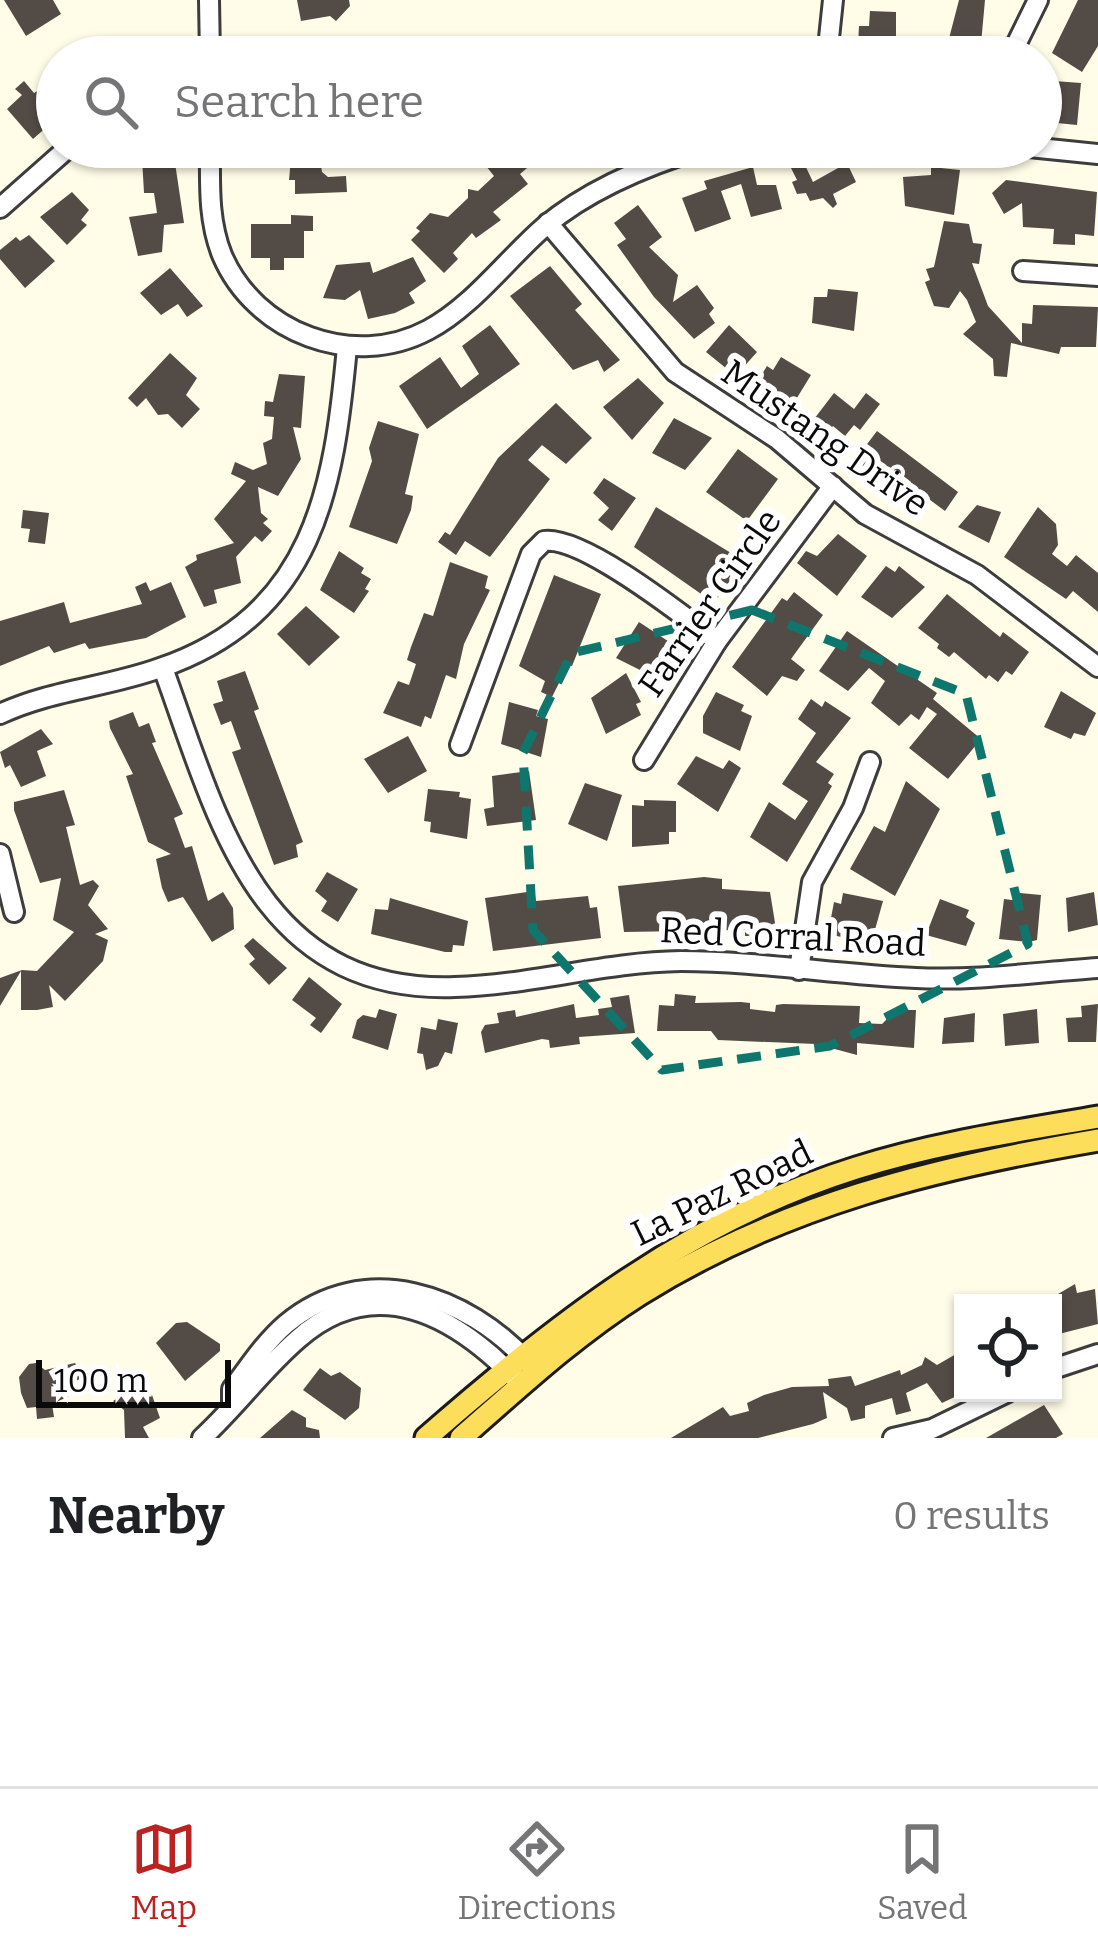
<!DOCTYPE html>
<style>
:root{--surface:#fff;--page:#f2f2f2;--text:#202124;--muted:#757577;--line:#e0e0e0;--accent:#bb2321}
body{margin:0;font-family:Bitter,serif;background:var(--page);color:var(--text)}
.controls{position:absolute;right:36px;bottom:36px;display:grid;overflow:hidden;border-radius:0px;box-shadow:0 3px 9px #0004}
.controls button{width:108px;height:108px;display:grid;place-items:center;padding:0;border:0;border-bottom:3px solid var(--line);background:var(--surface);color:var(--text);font:60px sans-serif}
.scale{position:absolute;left:36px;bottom:30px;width:195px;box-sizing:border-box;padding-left:12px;border:6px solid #0a0a0a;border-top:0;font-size:33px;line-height:42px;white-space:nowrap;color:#0a0a0a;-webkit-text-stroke:9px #fff;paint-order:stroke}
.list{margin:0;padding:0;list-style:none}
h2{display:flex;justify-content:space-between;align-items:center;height:156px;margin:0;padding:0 48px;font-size:51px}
h2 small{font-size:39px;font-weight:400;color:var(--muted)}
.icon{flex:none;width:66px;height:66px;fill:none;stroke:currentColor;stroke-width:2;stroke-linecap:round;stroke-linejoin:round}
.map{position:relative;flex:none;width:1098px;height:1438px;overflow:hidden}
.search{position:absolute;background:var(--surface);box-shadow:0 3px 9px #0004;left:36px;right:36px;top:36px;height:132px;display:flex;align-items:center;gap:30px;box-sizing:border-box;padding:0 42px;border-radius:66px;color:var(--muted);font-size:45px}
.sheet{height:348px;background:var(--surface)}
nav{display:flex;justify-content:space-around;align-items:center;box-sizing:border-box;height:168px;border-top:3px solid var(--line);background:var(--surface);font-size:33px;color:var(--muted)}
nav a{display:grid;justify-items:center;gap:6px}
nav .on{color:var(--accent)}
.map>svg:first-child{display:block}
.building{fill:#534c46}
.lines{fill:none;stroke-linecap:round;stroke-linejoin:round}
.minor-casing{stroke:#3d3d3d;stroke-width:24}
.major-casing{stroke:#1b1b1b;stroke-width:27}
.minor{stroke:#fff;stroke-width:18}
.major{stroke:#fcde5a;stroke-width:21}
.marked{fill:none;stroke:#0f766e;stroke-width:9;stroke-dasharray:24 15;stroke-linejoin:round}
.labels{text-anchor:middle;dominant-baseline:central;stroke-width:12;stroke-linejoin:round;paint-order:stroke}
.street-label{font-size:36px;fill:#0a0a0a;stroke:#fff}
</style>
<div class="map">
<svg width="1098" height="1438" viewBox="0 0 1098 1438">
<rect width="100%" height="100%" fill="#fffce7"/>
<!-- building -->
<g class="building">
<path d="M4,0H53L61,14L26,36Z"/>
<path d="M297,0H349L350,6L336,21L330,16L301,21Z"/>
<path d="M959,0H985L981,44L973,43L970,57L946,50Z"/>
<path d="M1078,0H1098V46L1082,72L1052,53Z"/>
<path d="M870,11L896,12V40H890V47L858,45L859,26H869Z"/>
<path d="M1041,80L1081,83L1077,125L1047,122L1049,101L1041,100Z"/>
<path d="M24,81L34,93L43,88L57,103L49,125L33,139L7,109L22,95L15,89Z"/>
<path d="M292,147H318L322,172L328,177L346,176L347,192L295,194V180H289Z"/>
<path d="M498,147H552L520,174L528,184L493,212L501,220L476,238L472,233L453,253L458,259L444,273L411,240L420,231L416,228L430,213L448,217L468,198V189L478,191L494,176L482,161Z"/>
<path d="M174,156L184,223L164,225L162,252L138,256L129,217L157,213L154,193H144L142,158Z"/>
<path d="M804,163L813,182L847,163L856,182L833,194L837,204L833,208L823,198L810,201L806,193L797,194L792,182L797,180L791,168Z"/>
<path d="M753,167L757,185H776L782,209L751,217L741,184L721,191L731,219L695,232L682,198L707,189L704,181Z"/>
<path d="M931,167L960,170L954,215L905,206L903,177L931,175Z"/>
<path d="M1006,180L1097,192L1094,236L1075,234V245L1053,244L1054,229L1023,227L1022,203L1004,214L992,193Z"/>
<path d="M72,192L89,210L81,220L87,225L67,245L40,217Z"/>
<path d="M638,205L662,237L649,247L678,275L673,302L697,285L714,308L709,314L715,323L694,339L654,297L617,245L626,239L614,223Z"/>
<path d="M291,215L313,216V231H304V258H284V270H270V258H251V224H291Z"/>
<path d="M944,221L969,224L973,243L982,244L979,264L972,263L988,306L1022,343V323L1032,324L1033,305L1098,307L1096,347H1061L1059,354L1011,343L1007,377L994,376L993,359L963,334L976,322L967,300L960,291L949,308L934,306L925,282L930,280L926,269L934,267Z"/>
<path d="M29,235L55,261L25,288L0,259V250L16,237L20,241Z"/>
<path d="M413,257L426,281L409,293L415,303L395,313L368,319L360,290L345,300L323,298L336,265L370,262L373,273Z"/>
<path d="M550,266L582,304L575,310L620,360L604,372L598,360L573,370L510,296Z"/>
<path d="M170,268L203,306L187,317L178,304L161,315L140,293Z"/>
<path d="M828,289L858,292L854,331L812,323L814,297H827Z"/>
<path d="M490,325L520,364L427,429L399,386L440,357L461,388L479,374L462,346Z"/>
<path d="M729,325L757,352L741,370L731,364L727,369L706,352Z"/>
<path d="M170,353L197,378L186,395L200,409L182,428L168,414L158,415L146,398L137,407L128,398Z"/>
<path d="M781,357L811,375L792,406L753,389L767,366L773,370Z"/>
<path d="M279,374L305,376L301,428L293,427L301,459L278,496L258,487L261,513L268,519L263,523L272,531L262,542L255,536L236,557L241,583L214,590L217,603L204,607L185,567L197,560L196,555L234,543L214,519L246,481L231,474L235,462L253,470L267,464L263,443L272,439L274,417L264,416L265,401L273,402Z"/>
<path d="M638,378L664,403L632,440L603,407Z"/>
<path d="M834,393L854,409L866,393L880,404L860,430L854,425L845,436L833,426L826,435L811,423Z"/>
<path d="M556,403L592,438L566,464L542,445L528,460L550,479L490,557L465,541L456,555L438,542L445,532L450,535L498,458Z"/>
<path d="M674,418L712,438L685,470L652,453Z"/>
<path d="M378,421L419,434L405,494L413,496L411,510L397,544L349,527L372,461L369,448Z"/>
<path d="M877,431L958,492L945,511L926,497L920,505L903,493L911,482L896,470L887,473L876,465L871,472L855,460Z"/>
<path d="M738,449L778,479L747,521L706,492Z"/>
<path d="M604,478L636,498L612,531L598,520L609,508L593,493Z"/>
<path d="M977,505L1001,512L989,543L958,527Z"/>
<path d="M656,507L744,561L714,603L634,547Z"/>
<path d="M1038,507L1056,524L1058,545L1052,554L1067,566L1076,555L1098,573V612L1073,591L1066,599L1004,557Z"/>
<path d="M23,510L49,513L45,544L28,542L30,529L21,528Z"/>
<path d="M838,534L867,556L837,596L797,563L806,551L817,556Z"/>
<path d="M339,551L364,568L361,573L371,579L365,589L369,591L354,613L320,590Z"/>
<path d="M450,562L488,576L485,588L490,590L464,644L456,679L446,675L431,719L425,716L421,727L383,713L398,681L409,685L416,664L407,660L411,647L424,613L433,616Z"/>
<path d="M886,566L895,572L899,566L925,587L892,618L861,597Z"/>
<path d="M554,575L601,594L572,666L568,665L552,697L541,692L545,681L519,666Z"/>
<path d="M146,582L150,591L171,582L186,617L146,638L89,649L85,643L54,653L49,646L0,666V621L64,602L70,623L142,604L135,587Z"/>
<path d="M794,592L823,615L791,659L805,670L797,681L782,676L767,696L732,667L782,598L787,601Z"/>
<path d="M947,594L1000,637L1003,632L1029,652L1012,675L1006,671L998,682L989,675L986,679L954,652L949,657L937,648L939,644L918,628Z"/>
<path d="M306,606L340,637L309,666L277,634Z"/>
<path d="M639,622L677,647L658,679L616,658Z"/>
<path d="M847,631L937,693L933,699L981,739L948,779L909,748L937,714L927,707L919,720L911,714L899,726L871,703L885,681L869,668L848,691L819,671Z"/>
<path d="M245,671L259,709L254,711L303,842L296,845L298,857L274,865L232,752L241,749L231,721L221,725L213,704L223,701L217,681Z"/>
<path d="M626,673L641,702L636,704L641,715L606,734L591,698Z"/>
<path d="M1061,691L1096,713L1085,736L1074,733L1071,739L1044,727Z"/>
<path d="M716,692L744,705L741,711L752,716L740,751L703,733V716Z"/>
<path d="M811,699L822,707L825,701L851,718L816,762L834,774L828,783L832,786L787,862L750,837L769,802L795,820L808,801L782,784L816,733L798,719Z"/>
<path d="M509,702L538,710L536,716L548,719L541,757L501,744Z"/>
<path d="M133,712L139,727L149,723L156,742L152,743L183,814L174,818L185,848L192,846L208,901L223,892L233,908L234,929L212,942L183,897L168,902L162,888L156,859L171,854L148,842L126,776L133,774L110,728L109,721Z"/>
<path d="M41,729L53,744L37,751L46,776L21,787L10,765L5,768L0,752Z"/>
<path d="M408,736L427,771L388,793L364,759Z"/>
<path d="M696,756L723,769L729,760L741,768L718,812L677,784Z"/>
<path d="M529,771L536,820L487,826L484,809L494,807L492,776Z"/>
<path d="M906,781L940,809L895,896L850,869L874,826L885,832Z"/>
<path d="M585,783L622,795L607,841L568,824Z"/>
<path d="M428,789L460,792L459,797L471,799L467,839L430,832L431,822L424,821Z"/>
<path d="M64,790L75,825L66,827L80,885L93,880L99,886L88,905L108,929L95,934L108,940L103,961L65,1001L49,985L53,1007L37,1010H21V971L0,1006V978L22,970L37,971L74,932L53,920L61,878L40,883L14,810V802Z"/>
<path d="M644,800L676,801V832H669V844L632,847V805L644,806Z"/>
<path d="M327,872L358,889L338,922L321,911L327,901L315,891Z"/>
<path d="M704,877L722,879V889L770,892L777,935L745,936V930L624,932L618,886Z"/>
<path d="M534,891L536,901L588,896L590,908L597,907L601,938L493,951L485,898Z"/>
<path d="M1094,892L1098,925L1068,932L1066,898Z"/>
<path d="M843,893L883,901L873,937L861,935L859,941L828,934L834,902L841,904Z"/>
<path d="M1020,893L1041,895L1037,940L1029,942L999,939L1004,899L1019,901Z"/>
<path d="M390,898L468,921L464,946L453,945L452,952H445L371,934L375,909L388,910Z"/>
<path d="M940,899L969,910L966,917L975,923L966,946L926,935Z"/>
<path d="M253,938L287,968L269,985L249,964L255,959L244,946Z"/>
<path d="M309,977L342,1004L321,1033L310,1025L316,1018L292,1000Z"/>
<path d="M675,994L696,996L695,1003L741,1002L750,1003V1009L775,1012L776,1005L783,1004L860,1006L859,1023L882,1024L896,1010H916L914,1048L857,1043V1055L816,1044L718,1040L711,1031H657L659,1005L674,1006Z"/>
<path d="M629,995L635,1033L579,1037L580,1044L550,1048L549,1040L542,1039L485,1053L481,1032L485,1025L499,1023L497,1013L515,1010L516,1017L574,1004L576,1018L599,1015L598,1009L612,1007L610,998Z"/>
<path d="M1098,1004L1096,1042H1068L1066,1018L1082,1017L1081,1006Z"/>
<path d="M379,1009L397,1014L388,1050L352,1038L357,1020L363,1015L376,1018Z"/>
<path d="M1037,1009L1039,1043L1005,1046L1003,1014Z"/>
<path d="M975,1013L974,1042L942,1044L944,1018Z"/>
<path d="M438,1019L458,1023L452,1054L445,1052L438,1066L426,1070L423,1054L417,1053L421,1027L436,1030Z"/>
<path d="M1075,1284L1077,1293L1095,1289L1098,1324L1055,1335L1053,1297Z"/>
<path d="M187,1322L220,1344V1351L185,1381L156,1343L176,1323Z"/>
<path d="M963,1350V1393L942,1403L927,1383L906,1393L911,1411L896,1415L892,1398L865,1406V1418L851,1421L847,1408L823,1392L827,1418L813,1424L758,1438H671L723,1407L730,1416L749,1411L747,1403L764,1395L792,1387L829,1386L828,1379L851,1376L855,1386L900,1370L901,1375L922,1365L925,1357L937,1365Z"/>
<path d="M36,1363L45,1370L75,1363L82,1378L71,1383L76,1393L52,1404L54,1417L37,1419L36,1407L27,1408L21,1393L19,1377L29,1364Z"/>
<path d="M320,1368L331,1376L340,1372L361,1388L359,1408L345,1420L303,1390Z"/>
<path d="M138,1386L152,1395L160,1418L143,1427L149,1438H125L124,1410L113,1401Z"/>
<path d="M1044,1405L1063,1434L1056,1438H986Z"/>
<path d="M292,1410L306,1418V1427L319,1430L320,1438H260Z"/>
</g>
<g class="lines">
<!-- minor casing -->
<g class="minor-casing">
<g id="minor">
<path d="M209,0L210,57"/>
<path d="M827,57L833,0"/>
<path d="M1010,57L1038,0"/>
<path d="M210,147C210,184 208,220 222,255C255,333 353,370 428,330C472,307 507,259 544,227C590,188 650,164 707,147"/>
<path d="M1029,147L1098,154"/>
<path d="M0,208L69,147"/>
<path d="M548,223L675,372L777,439L865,514L977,575L1098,667"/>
<path d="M1023,271L1098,276"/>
<path d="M163,668C217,816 257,994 455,987C531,985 605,962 681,961C759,961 838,975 916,978C977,981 1038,972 1098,968"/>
<path d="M0,714C51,690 108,687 160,668C315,615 334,488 347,347"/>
<path d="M460,745L531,554L544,541C582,535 685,617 717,641"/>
<path d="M644,760L717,641L833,486"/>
<path d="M0,854L14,912"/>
<path d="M799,970L812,882L853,808L870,762"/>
<path d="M1053,1369L1098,1354"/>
<path d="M232,1403V1389C249,1367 264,1343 286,1324C365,1258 467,1295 529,1363"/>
<path d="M202,1438C236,1407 262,1370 298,1339C376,1270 456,1317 517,1380"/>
<path d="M893,1438L932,1429L1006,1393"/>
</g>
</g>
<!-- major casing -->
<g class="major-casing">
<g id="major">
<path d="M426,1438C557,1323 688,1221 856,1168C935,1143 1017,1131 1098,1117"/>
<path d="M461,1438C518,1388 575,1335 640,1294C783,1205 934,1168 1098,1140"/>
</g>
</g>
<!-- minor -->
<use href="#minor" class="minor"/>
<!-- major -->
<use href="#major" class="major"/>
</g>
<!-- marked area -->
<path class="marked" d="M752,610L966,694L1028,944L830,1046L662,1070L533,930L523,753L572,653Z"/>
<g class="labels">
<!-- street labels -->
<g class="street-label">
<text transform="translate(825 438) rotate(35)">Mustang Drive</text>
<text transform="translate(710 603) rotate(-55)">Farrier Circle</text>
<text transform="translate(793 937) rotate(3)">Red Corral Road</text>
<text transform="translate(722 1193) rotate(-26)">La Paz Road</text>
</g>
</g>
</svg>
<div class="controls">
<button><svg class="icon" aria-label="locate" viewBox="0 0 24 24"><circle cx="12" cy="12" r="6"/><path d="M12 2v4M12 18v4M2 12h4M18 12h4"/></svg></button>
</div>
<div class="scale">100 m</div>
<div class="search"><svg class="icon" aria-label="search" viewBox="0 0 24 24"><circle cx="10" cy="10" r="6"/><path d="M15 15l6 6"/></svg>Search here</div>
</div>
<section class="sheet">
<h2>Nearby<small>0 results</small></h2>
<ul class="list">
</ul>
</section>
<nav>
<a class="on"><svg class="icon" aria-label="map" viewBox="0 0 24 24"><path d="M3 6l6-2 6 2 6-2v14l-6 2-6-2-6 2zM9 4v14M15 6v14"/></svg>Map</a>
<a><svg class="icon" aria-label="directions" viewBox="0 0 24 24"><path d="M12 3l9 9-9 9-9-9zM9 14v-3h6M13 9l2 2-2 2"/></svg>Directions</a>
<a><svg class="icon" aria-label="saved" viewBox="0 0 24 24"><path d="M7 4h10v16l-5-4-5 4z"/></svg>Saved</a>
</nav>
